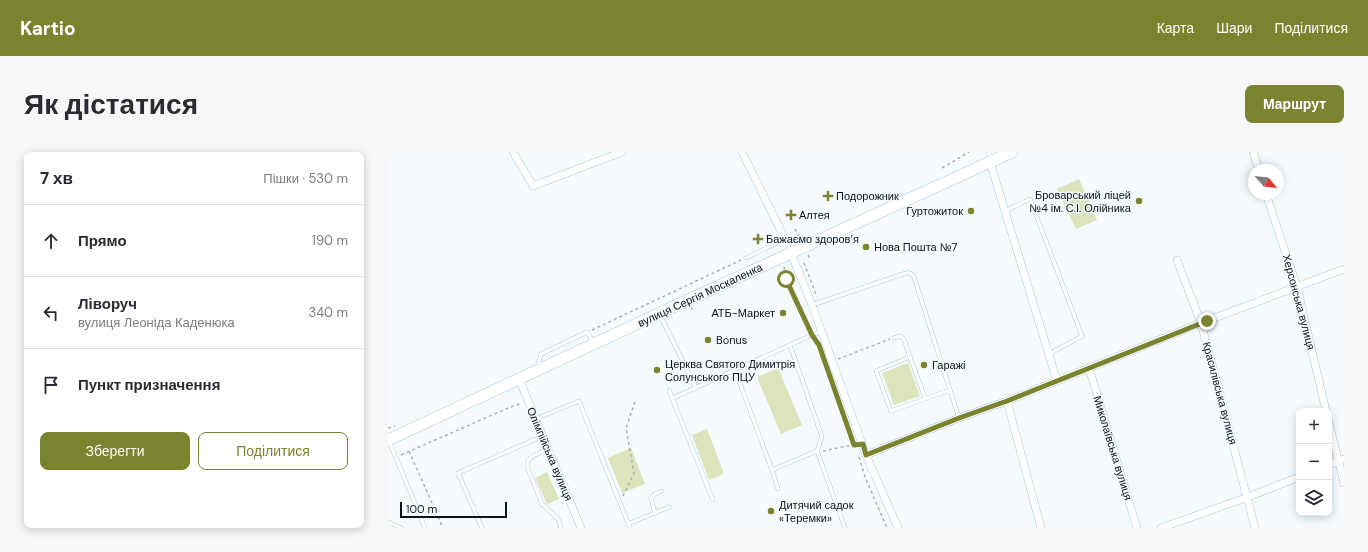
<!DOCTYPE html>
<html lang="uk">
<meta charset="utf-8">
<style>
:root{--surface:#fff;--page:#f7f7f7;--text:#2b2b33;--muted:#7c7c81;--line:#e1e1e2;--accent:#7c832f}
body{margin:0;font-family:"DM Sans",sans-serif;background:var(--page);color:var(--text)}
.controls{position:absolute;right:12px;bottom:12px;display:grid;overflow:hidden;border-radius:8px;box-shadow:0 2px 10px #0003}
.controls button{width:36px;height:36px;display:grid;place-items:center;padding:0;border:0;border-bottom:1px solid var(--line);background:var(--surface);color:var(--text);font:20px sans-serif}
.compass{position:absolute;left:860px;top:12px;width:36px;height:36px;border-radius:50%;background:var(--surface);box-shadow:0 2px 10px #0003;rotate:118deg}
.scale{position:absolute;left:12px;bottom:10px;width:107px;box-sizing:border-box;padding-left:4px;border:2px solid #091319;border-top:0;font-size:11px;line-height:14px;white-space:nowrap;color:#091319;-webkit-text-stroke:3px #f4fafd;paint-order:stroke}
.stop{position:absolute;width:12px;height:12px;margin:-9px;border:3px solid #7c832f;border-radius:50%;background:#fff}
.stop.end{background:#7c832f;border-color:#fff;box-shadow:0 1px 4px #0008}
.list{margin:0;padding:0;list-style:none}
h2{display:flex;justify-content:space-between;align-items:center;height:52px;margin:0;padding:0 16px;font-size:17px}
h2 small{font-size:13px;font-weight:400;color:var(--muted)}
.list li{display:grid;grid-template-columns:26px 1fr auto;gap:12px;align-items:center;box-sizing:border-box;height:72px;padding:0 16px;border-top:1px solid var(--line)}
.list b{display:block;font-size:15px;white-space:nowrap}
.list p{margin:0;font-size:13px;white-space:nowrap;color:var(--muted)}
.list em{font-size:13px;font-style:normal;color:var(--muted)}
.actions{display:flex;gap:8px;padding:12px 16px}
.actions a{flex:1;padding:9px 0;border:1px solid var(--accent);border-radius:8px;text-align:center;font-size:14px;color:var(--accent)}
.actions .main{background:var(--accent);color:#fff}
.icon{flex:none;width:22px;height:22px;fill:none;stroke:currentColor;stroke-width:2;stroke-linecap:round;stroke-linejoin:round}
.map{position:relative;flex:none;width:956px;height:376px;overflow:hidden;border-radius:8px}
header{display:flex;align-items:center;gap:24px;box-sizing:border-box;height:56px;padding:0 20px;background:var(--accent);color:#fff}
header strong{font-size:19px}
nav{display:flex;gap:22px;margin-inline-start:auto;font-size:14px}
.intro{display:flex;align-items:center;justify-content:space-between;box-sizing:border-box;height:96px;padding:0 24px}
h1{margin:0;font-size:28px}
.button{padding:10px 18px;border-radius:8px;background:var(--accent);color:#fff;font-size:14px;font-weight:700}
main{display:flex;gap:24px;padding:0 24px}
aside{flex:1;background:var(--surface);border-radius:8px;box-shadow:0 2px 10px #0003}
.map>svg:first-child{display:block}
.green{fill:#dde3ba}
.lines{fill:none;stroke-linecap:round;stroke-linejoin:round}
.lane-casing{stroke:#abc6d8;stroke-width:4.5}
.street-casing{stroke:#abc6d8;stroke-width:8}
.secondary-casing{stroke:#abc6d8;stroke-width:12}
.path{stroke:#aab1b5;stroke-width:1.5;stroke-dasharray:3 3;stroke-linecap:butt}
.lane{stroke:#fff;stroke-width:3.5}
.street{stroke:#fff;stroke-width:7}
.secondary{stroke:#fff;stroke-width:11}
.route{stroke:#7c832f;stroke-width:5}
.poi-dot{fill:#7c832f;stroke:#f4fafd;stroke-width:1.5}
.labels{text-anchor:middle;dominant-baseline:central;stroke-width:3;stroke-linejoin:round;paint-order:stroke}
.poi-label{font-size:11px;fill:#091319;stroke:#f4fafd;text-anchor:start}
.street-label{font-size:11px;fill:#091319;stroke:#f4fafd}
</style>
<header>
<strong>Kartio</strong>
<nav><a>Карта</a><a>Шари</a><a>Поділитися</a></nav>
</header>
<div class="intro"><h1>Як дістатися</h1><a class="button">Маршрут</a></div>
<main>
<aside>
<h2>7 хв<small>Пішки · 530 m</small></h2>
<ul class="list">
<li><svg class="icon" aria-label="ahead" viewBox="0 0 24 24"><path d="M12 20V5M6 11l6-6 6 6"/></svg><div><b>Прямо</b></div><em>190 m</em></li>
<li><svg class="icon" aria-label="left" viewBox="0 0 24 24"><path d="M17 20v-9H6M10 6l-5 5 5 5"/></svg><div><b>Ліворуч</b><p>вулиця Леоніда Каденюка</p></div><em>340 m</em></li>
<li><svg class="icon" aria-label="arrive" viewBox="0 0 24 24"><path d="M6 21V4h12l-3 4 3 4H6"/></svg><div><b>Пункт призначення</b></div></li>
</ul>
<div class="actions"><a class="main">Зберегти</a><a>Поділитися</a></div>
</aside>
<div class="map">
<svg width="956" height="376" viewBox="0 0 956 376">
<rect width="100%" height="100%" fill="#f4fafd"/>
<!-- green -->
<g class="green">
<path d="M691,27L709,68L688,77L669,37Z"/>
<path d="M520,211L532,244L506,253L494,221Z"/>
<path d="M390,216L414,273L393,282L369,225Z"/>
<path d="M319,277L336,322L321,328L304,283Z"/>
<path d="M243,296L257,332L234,341L220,306Z"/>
<path d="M159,320L171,347L159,352L147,326Z"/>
</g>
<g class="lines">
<!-- lane casing -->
<g class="lane-casing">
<g id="lane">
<path d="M600,0L604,8"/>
<path d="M617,59L642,47L694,184L661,202"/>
<path d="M358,106L397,87L403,100"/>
<path d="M424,153L515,122C520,120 524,121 526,125L562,238"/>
<path d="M272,163L308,236"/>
<path d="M506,186L512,184L516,187L522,205"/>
<path d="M402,193L434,285L429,299L457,376"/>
<path d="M150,215L153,202L199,180L206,191"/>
<path d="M347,218L384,318L429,299"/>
<path d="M281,238L325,348"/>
<path d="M285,246L433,179"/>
<path d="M537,246L522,205L488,219L503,259L562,238L571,266"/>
<path d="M148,267L191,249L242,376"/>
<path d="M1,289L37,376"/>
<path d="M160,297C153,301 138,304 139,314L154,352L170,367L173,376"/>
<path d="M384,318L390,337"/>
<path d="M267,361L263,346L267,342L274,339"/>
<path d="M0,370L13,376"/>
<path d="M240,372L281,355"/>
<path d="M94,376L70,321L155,284"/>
</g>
</g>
<!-- street casing -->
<g class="street-casing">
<g id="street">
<path d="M125,0L145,34L234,0"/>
<path d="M354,0L397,87"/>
<path d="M865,0L871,18"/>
<path d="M602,10L669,229"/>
<path d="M878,42L909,135L938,259"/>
<path d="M403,101L424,153L478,303L510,376"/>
<path d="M789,108L813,171L867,376"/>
<path d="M701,216L749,376"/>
<path d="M131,227L193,376"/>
<path d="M619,249L653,376"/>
<path d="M941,271L956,331"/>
<path d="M478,303L571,266L619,249L813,171L956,117"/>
<path d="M941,313L956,307"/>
<path d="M773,376L860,345L911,325"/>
</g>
</g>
<!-- secondary casing -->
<g class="secondary-casing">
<path id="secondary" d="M0,288L300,148L624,0"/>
</g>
<!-- path -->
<g class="path">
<path d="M554,16L581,0"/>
<path d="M407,77L412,87"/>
<path d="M420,103L423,108"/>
<path d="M416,111L429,145"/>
<path d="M396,115L398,127L422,179"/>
<path d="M303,155L305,159"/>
<path d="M204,178L353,108"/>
<path d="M450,207L502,187"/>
<path d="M0,276L7,274"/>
<path d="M21,299L55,376"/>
<path d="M435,299C446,297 456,294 467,293"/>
<path d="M13,303L120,256L134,251"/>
<path d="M471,305L477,325L499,376"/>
<path d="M235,344L246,321L238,276L248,247"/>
</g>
<!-- lane -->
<use href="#lane" class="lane"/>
<!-- street -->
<use href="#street" class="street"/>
<!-- secondary -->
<use href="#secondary" class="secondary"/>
</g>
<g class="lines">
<!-- route -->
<path class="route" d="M398,127L424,183L431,193L466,293L475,292L478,303L571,266L619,249L819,169"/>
</g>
<!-- markers -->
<g class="poi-dot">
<path d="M438 38h4v4h4v4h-4v4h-4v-4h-4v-4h4z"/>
<circle cx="751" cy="49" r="4"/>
<circle cx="583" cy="59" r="4"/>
<path d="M401 57h4v4h4v4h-4v4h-4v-4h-4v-4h4z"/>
<path d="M368 81h4v4h4v4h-4v4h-4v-4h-4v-4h4z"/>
<circle cx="478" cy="95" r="4"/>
<circle cx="395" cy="161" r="4"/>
<circle cx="320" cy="188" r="4"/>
<circle cx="536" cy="213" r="4"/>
<circle cx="269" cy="218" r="4"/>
<circle cx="383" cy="359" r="4"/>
</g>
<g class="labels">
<!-- poi labels -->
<g class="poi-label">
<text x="743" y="43" text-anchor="end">Броварський ліцей<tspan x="743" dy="13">№4 ім. С.І. Олійника</tspan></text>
<text x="448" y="44">Подорожник</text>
<text x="575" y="59" text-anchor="end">Гуртожиток</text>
<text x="411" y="63">Алтея</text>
<text x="378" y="87">Бажаємо здоровʼя</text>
<text x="486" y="95">Нова Пошта №7</text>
<text x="387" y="161" text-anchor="end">АТБ-Маркет</text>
<text x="328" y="188">Bonus</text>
<text x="277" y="212">Церква Святого Димитрія<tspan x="277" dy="13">Солунського ПЦУ</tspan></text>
<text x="544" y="213">Гаражі</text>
<text x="391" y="353">Дитячий садок<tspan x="391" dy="13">«Теремки»</tspan></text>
</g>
<!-- street labels -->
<g class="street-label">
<text transform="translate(312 143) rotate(-25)">вулиця Сергія Москаленка</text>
<text transform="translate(911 150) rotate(75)">Херсонська вулиця</text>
<text transform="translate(832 241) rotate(75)">Красилівська вулиця</text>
<text transform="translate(725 296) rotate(73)">Миколаївська вулиця</text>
<text transform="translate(162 302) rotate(67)">Олімпійська вулиця</text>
</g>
</g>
</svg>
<div class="controls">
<button>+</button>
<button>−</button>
<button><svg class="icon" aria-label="layers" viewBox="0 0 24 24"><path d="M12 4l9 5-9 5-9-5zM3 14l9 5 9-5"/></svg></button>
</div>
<svg class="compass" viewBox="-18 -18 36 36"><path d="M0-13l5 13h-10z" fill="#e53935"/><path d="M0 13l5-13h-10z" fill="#7c7c81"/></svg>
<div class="scale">100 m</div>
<div class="stop" style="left:398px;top:127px"></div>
<div class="stop end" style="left:819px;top:169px"></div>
</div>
</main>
